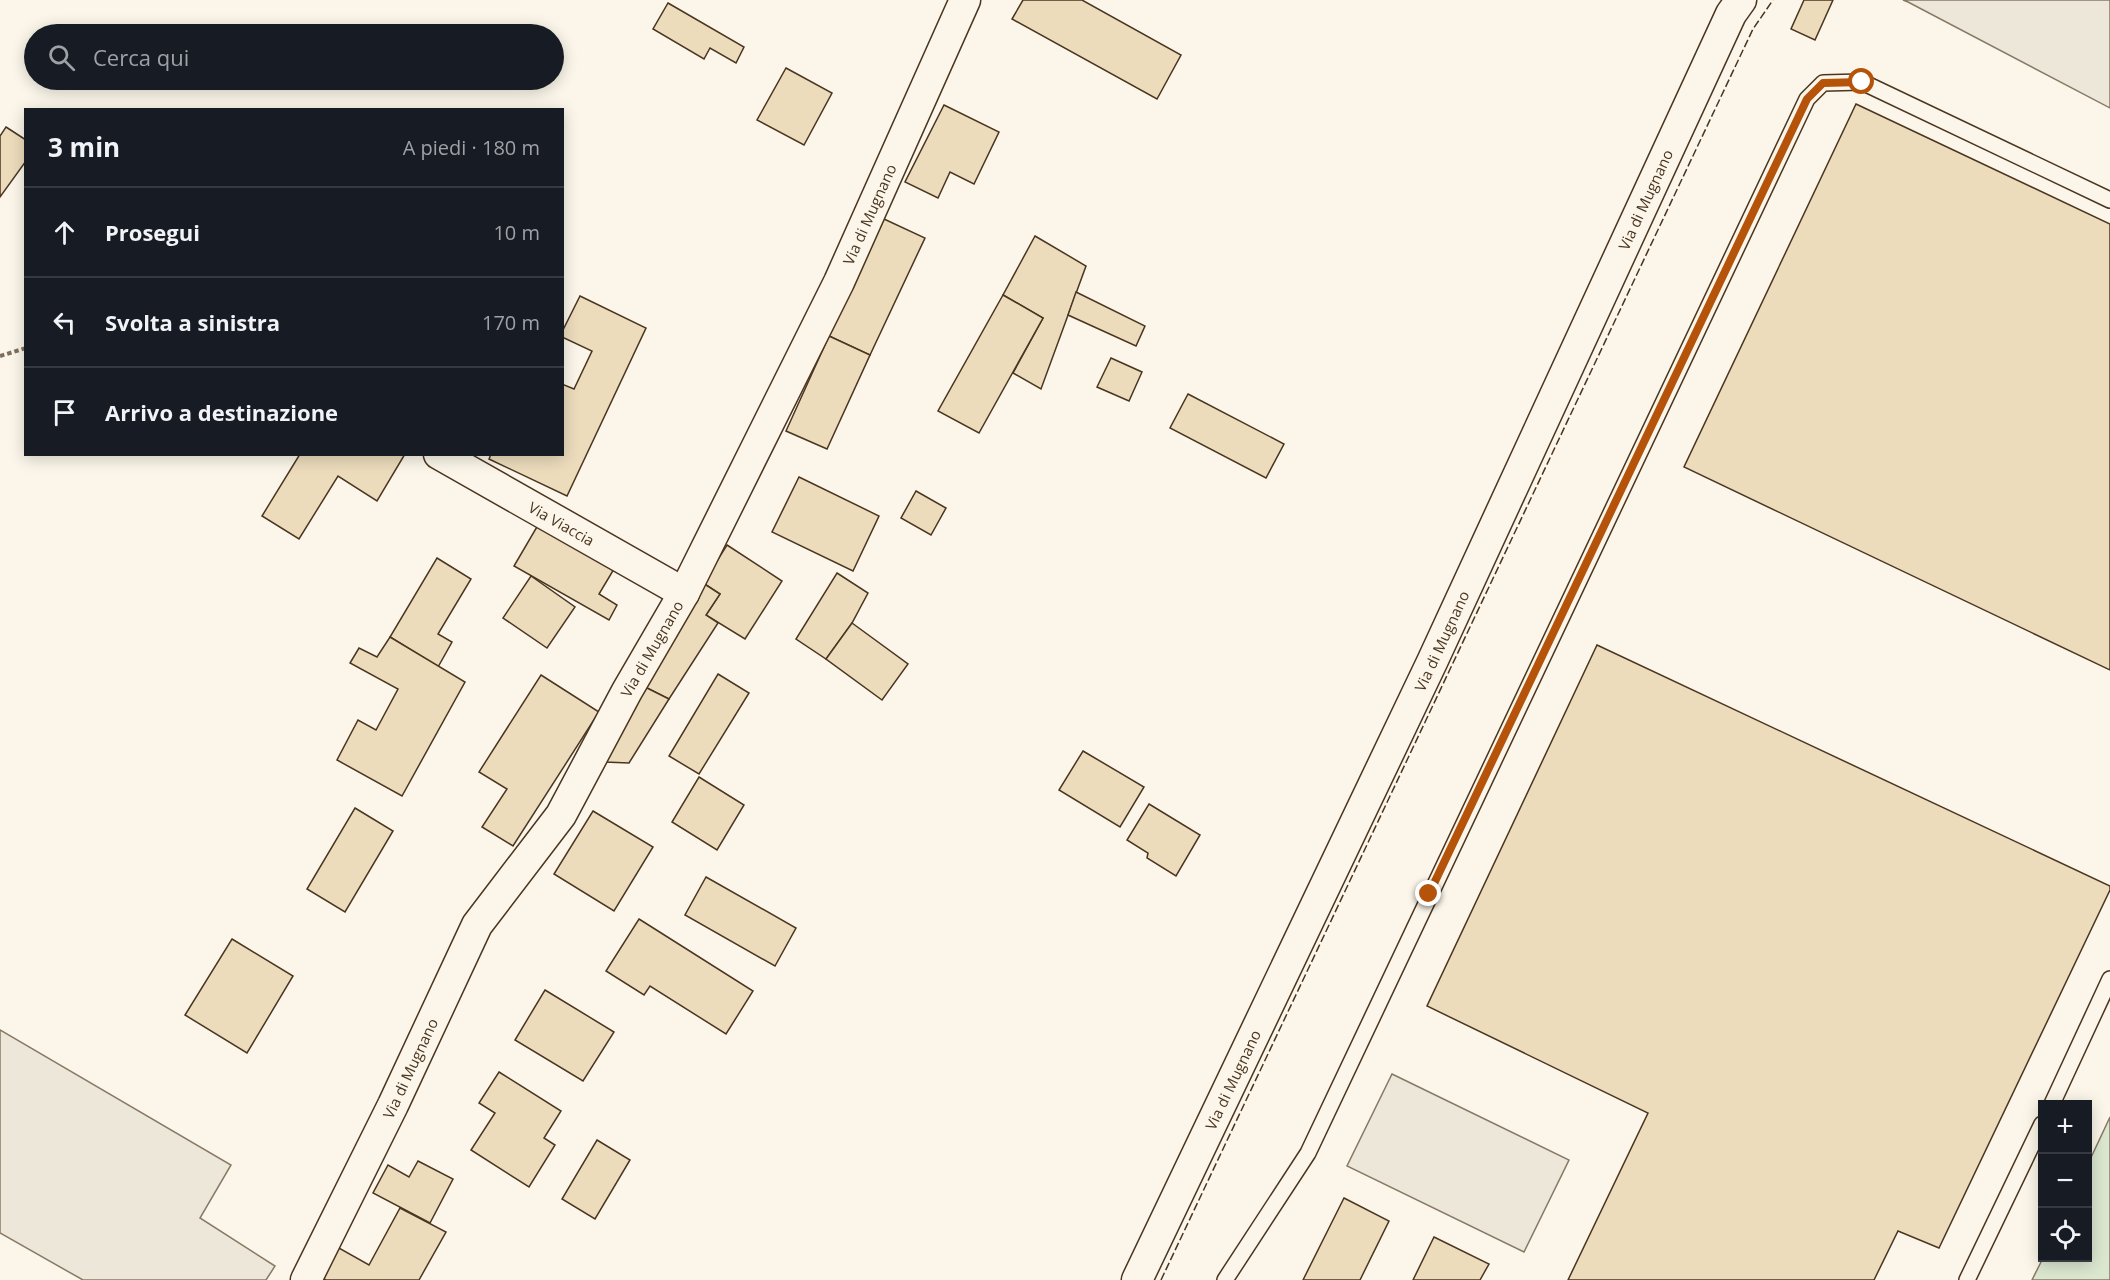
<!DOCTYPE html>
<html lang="it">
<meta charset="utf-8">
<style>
:root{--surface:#171b24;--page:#20242c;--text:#f1f3f6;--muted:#9ea1a6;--line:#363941}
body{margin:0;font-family:"Open Sans",sans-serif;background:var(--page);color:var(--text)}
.controls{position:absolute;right:18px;bottom:18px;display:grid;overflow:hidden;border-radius:0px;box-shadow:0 3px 15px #0003}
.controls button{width:54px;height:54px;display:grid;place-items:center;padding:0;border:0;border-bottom:2px solid var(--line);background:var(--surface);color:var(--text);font:30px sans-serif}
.stop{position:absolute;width:18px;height:18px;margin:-14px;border:4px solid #b45309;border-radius:50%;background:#fff}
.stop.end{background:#b45309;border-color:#fff;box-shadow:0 2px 6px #0008}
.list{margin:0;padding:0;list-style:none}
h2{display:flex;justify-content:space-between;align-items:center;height:78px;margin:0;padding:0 24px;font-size:26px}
h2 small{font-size:20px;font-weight:400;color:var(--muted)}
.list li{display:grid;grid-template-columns:39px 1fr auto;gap:18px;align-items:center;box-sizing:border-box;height:90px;padding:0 24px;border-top:2px solid var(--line)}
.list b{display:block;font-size:22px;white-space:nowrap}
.list em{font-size:20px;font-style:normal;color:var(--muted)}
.icon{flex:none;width:33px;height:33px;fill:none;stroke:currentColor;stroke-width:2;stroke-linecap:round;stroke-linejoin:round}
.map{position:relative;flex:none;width:2110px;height:1280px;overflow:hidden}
.search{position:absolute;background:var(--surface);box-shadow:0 3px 15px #0003;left:24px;top:24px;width:540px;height:66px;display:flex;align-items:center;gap:15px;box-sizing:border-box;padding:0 21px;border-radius:33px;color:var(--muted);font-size:22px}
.panel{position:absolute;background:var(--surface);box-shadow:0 3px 15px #0003;left:24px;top:108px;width:540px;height:348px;border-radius:0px}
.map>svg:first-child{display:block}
.green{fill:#dce7d0;stroke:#887966;stroke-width:1.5}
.parking{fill:#ede7d9;stroke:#887966;stroke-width:1.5}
.building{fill:#ecdcbc;stroke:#4a3520;stroke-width:1.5}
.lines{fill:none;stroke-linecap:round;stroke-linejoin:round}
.lane-casing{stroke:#4a3520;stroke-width:18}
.street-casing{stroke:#4a3520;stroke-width:33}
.path{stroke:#7f6f5c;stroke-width:4;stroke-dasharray:4.5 3;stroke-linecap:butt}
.lane{stroke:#fbf6e9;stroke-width:15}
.street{stroke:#fbf6e9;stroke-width:30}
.fence{stroke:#4a3520;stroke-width:1.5;stroke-dasharray:8 3;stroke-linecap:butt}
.route{stroke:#b45309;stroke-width:8}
.labels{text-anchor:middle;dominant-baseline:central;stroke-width:4.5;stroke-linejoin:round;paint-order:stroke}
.street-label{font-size:15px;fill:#4a3520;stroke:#fbf6e9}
</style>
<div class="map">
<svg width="2110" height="1280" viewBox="0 0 2110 1280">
<rect width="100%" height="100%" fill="#fbf6e9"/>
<!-- green -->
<path class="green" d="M2110,1117V1280H2032L2043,1258H2088V1164Z"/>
<!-- parking -->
<g class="parking">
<path d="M1903,0H2110V108L1908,2Z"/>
<path d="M0,1030L231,1165L200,1218L275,1266L266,1280H83L0,1233Z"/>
<path d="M1392,1074L1569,1160L1524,1252L1347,1166Z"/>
</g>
<!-- building -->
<g class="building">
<path d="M1023,0H1082L1181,55L1157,99L1012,19Z"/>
<path d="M1804,0H1833L1815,40L1791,29Z"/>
<path d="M668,3L744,47L736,63L710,48L704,59L653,29Z"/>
<path d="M786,68L832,93L804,145L757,120Z"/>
<path d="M1856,104L2110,224V670L1684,467Z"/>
<path d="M944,105L999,132L974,184L950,172L938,198L905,182Z"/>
<path d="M6,127L26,140V161L0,197V136Z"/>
<path d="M884,219L925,238L870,355L829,336Z"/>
<path d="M1035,236L1086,266L1041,389L1013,373L1043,318L1003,295Z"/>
<path d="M1076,292L1145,326L1136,346L1068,315Z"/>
<path d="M1003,295L1043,318L979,433L938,411Z"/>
<path d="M580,296L646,328L567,496L489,459L491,454H562V384L574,389L592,351L562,337V332Z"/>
<path d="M829,336L870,355L827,449L786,431Z"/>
<path d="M1111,358L1142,372L1129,401L1097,387Z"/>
<path d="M1188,394L1284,444L1266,478L1170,428Z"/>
<path d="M300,454H405L377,501L338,476L299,539L262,516Z"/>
<path d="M799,477L879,516L853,571L772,532Z"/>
<path d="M916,491L946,508L931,535L901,518Z"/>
<path d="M538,525L614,569L599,594L617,605L609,620L514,566Z"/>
<path d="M727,545L782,581L745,639L706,615L720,594L703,583Z"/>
<path d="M437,558L471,579L438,634L452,642L438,667L390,637Z"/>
<path d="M837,573L868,593L852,623L826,659L796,639Z"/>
<path d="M531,576L575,607L547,648L503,618Z"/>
<path d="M703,583L720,594L706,615L718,623L669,699L643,686Z"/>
<path d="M852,623L908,664L882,700L826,659Z"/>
<path d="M390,637L465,682L402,796L337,760L358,720L376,730L398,689L350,663L359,648L377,657Z"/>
<path d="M1597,645L2110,886V890L1939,1248L1898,1231L1874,1280H1568L1648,1113L1427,1006Z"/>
<path d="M718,674L749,693L699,774L669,756Z"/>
<path d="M541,675L599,712L513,846L482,827L507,789L479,772Z"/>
<path d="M643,686L669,699L629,763L605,762Z"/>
<path d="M1083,751L1144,787L1120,827L1059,790Z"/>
<path d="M699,777L744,805L717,850L672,822Z"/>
<path d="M1149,804L1200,835L1176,876L1147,858L1148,853L1127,840Z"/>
<path d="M355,808L393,831L345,912L307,889Z"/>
<path d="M593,811L653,847L614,911L554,874Z"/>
<path d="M706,877L796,928L775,966L685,915Z"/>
<path d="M639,919L753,991L726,1034L650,986L644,995L606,971Z"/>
<path d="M232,939L293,976L247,1053L185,1015Z"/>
<path d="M545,990L614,1032L583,1081L515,1040Z"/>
<path d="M499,1072L561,1111L544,1138L555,1145L529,1187L471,1150L495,1113L479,1103Z"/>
<path d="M597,1140L630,1160L595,1219L562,1199Z"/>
<path d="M418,1161L453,1179L430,1223L373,1193L388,1165L409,1177Z"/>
<path d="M1344,1198L1389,1221L1360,1280H1303Z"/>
<path d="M400,1208L446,1232L419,1280H326L323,1278L339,1248L369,1265Z"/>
<path d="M1434,1237L1489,1264L1480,1280H1413Z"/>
</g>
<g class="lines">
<!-- lane casing -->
<g class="lane-casing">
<g id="lane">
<path d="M2052,1104L2110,979"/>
<path d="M1225,1280L1308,1153L1807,99L1823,83L1862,82L2110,200"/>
<path d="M1967,1280L2042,1124"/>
</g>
</g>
<!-- street casing -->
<g class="street-casing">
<g id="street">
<path id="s1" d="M439,454L684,593"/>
<path id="s2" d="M306,1280L393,1105L477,925L561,815L627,691L684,593L839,282L965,0"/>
<path id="s3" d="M1137,1280L1432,662L1731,14L1741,0"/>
</g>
</g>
<!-- path -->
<path class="path" d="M0,356L26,348"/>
<!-- lane -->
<use href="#lane" class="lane"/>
<!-- street -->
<use href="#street" class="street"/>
<!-- fence -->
<path class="fence" d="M1161,1280L1753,29L1773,0"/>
</g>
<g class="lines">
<!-- route -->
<path class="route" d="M1429,894L1807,99L1823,83L1862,82"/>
</g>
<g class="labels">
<!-- street labels -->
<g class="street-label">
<text stroke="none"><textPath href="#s3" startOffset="1194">Via di Mugnano</textPath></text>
<text stroke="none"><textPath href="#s2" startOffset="1208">Via di Mugnano</textPath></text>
<text stroke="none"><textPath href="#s1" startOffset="141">Via Viaccia</textPath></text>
<text stroke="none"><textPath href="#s3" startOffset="708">Via di Mugnano</textPath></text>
<text stroke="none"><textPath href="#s2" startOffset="722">Via di Mugnano</textPath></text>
<text stroke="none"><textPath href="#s2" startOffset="236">Via di Mugnano</textPath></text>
<text stroke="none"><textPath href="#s3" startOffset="222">Via di Mugnano</textPath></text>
</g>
</g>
</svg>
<div class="controls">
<button>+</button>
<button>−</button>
<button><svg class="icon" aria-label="locate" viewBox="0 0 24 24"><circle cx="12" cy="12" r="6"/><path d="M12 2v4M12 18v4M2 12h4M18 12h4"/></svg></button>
</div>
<div class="stop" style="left:1862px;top:82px"></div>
<div class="stop end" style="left:1429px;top:894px"></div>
<div class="search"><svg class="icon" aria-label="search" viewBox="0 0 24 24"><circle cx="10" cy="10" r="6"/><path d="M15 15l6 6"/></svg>Cerca qui</div>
<section class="panel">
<h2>3 min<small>A piedi · 180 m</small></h2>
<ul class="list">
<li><svg class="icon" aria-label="ahead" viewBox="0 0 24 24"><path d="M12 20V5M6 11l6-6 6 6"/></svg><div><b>Prosegui</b></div><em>10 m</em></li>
<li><svg class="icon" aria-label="left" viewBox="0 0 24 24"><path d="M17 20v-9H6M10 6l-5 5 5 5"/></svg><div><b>Svolta a sinistra</b></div><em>170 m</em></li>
<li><svg class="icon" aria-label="arrive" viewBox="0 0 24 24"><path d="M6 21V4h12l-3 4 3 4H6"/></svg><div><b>Arrivo a destinazione</b></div></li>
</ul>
</section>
</div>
